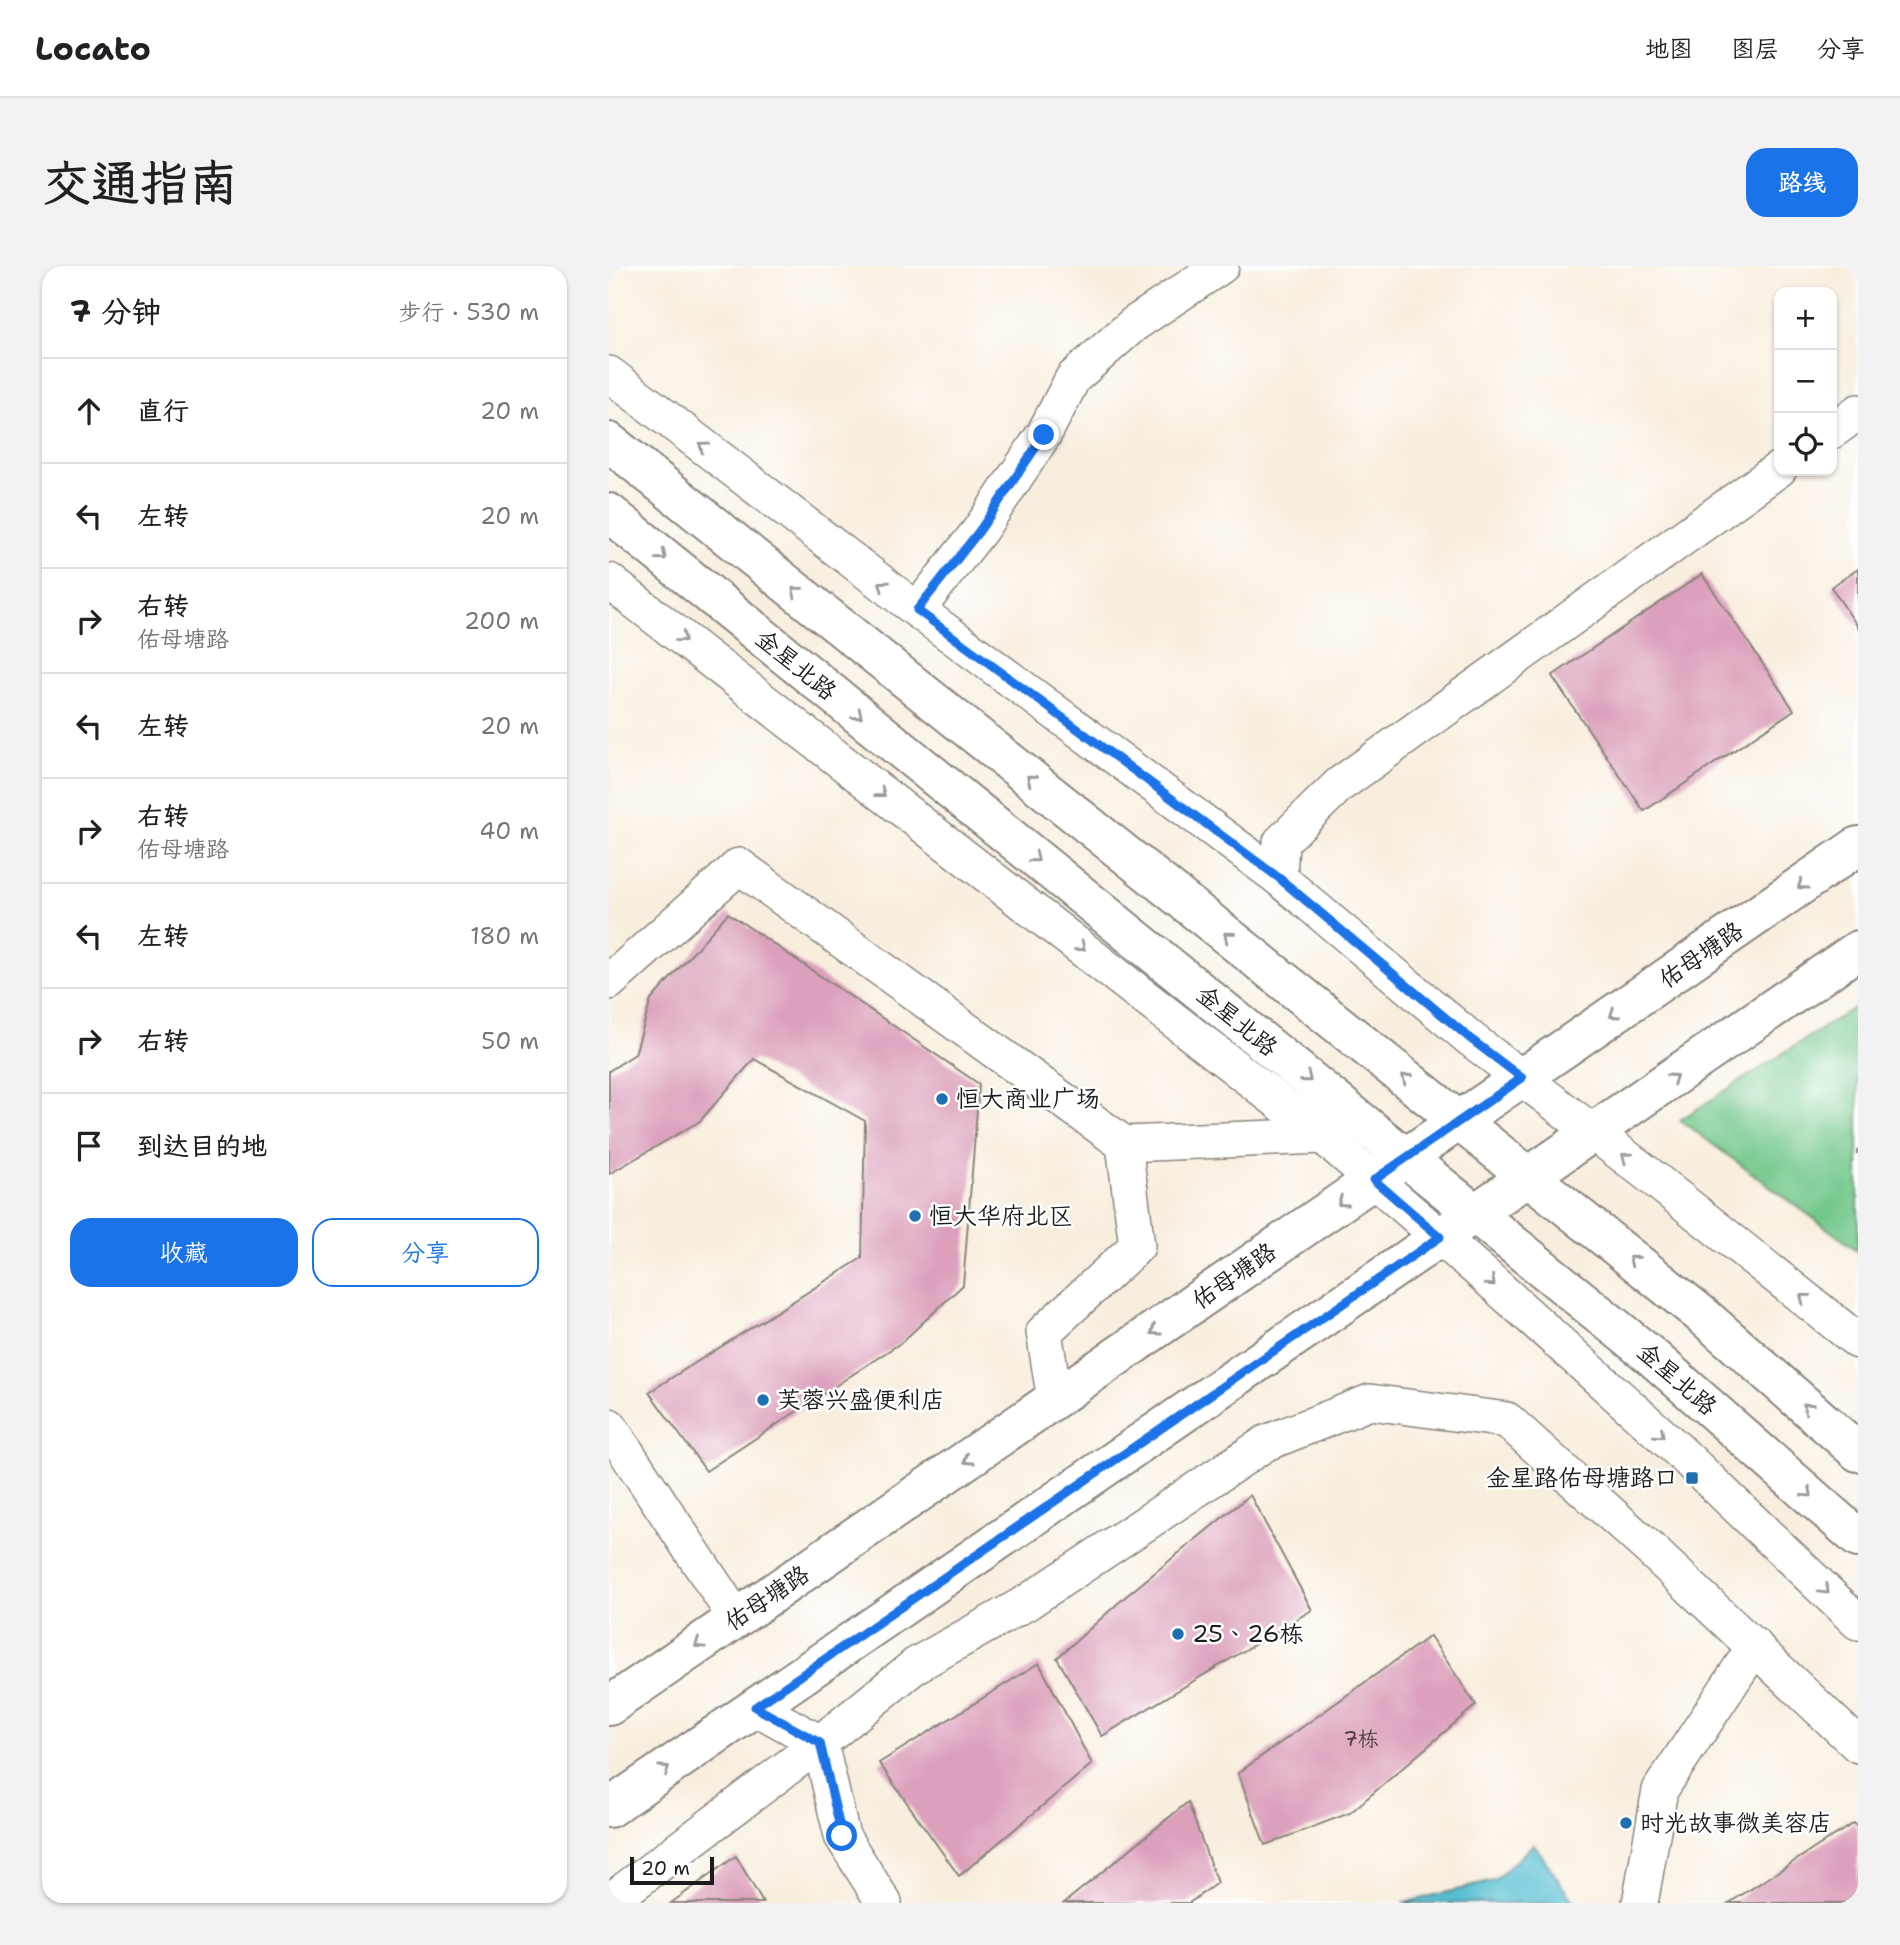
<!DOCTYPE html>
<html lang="zh">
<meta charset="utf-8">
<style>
:root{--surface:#fff;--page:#f2f2f2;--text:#202124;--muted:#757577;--line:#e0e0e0;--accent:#1a73e8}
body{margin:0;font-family:"Shantell Sans","LXGW WenKai TC",sans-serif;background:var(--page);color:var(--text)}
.controls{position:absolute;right:21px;top:21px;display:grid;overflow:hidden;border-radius:14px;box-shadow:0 2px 5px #0004}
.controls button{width:63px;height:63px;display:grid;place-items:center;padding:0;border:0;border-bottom:2px solid var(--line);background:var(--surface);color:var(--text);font:35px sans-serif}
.scale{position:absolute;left:21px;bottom:18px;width:84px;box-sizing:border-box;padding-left:7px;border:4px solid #1c1c1c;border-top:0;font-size:19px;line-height:24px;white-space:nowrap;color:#1c1c1c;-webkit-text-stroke:5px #fff;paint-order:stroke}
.stop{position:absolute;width:21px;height:21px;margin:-16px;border:5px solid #1a73e8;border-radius:50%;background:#fff}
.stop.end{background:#1a73e8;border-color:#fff;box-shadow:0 2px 7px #0008}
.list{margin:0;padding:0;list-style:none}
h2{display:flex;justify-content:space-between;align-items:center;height:91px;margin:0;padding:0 28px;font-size:30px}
h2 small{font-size:23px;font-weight:400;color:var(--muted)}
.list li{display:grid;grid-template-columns:46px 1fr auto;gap:21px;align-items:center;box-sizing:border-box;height:105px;padding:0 28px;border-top:2px solid var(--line)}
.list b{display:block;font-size:26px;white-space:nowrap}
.list p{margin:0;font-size:23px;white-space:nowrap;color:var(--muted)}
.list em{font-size:23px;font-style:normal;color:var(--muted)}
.actions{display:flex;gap:14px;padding:21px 28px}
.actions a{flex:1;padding:16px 0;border:2px solid var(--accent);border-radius:21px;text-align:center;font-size:24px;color:var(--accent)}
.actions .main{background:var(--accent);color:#fff}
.icon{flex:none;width:38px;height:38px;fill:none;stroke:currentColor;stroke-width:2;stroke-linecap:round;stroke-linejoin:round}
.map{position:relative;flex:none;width:1249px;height:1637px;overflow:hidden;border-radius:21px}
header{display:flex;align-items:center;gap:42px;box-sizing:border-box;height:98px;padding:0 35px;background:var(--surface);border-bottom:2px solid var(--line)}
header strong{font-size:33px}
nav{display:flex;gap:38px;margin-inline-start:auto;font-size:24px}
.intro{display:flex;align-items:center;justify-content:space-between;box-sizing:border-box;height:168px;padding:0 42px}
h1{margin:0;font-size:49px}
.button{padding:18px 32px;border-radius:21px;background:var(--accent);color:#fff;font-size:24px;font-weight:700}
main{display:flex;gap:42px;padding:0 42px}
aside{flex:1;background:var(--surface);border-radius:21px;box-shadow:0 2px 5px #0004}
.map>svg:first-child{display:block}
.green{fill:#73c88b;stroke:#487254;stroke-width:2}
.water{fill:#55bed1;stroke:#386d76;stroke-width:2}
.building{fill:#dca0bc}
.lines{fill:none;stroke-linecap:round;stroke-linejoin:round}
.minor-casing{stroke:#8a857d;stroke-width:38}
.major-casing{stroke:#8a857d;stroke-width:42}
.path{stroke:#8a857d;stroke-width:4.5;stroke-dasharray:5 5;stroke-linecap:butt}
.minor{stroke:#fff;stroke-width:35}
.major{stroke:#fff;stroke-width:38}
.oneway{stroke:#999}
.route{stroke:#1a73e8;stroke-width:9}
.poi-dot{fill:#1f6fb2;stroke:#fff;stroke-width:2.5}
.labels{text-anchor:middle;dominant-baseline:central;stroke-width:5;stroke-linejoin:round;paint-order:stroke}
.number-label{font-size:21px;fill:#4c3d44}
.street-label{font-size:24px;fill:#1c1c1c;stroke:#fff}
.poi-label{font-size:24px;fill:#1c1c1c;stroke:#fff;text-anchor:start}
</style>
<header>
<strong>Locato</strong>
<nav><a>地图</a><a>图层</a><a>分享</a></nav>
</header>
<div class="intro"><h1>交通指南</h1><a class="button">路线</a></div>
<main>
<aside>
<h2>7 分钟<small>步行 · 530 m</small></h2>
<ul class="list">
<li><svg class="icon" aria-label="ahead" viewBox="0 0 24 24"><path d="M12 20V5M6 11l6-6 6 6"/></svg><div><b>直行</b></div><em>20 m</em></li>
<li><svg class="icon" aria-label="left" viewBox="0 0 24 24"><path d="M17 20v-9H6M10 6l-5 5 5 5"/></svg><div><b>左转</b></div><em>20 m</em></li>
<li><svg class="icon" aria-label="right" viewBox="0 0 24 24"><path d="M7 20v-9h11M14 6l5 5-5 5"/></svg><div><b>右转</b><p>佑母塘路</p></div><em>200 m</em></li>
<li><svg class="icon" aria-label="left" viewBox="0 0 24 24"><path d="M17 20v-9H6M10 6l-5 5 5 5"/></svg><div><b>左转</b></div><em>20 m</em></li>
<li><svg class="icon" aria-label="right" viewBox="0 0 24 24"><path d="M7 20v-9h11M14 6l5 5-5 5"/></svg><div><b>右转</b><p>佑母塘路</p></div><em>40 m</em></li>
<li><svg class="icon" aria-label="left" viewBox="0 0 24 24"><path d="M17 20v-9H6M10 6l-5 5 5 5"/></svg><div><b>左转</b></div><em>180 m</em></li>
<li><svg class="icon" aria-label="right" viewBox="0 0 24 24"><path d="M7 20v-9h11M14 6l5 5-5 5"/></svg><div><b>右转</b></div><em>50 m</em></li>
<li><svg class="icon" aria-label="arrive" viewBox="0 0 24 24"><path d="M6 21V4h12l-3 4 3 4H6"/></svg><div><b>到达目的地</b></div></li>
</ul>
<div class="actions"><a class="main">收藏</a><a>分享</a></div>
</aside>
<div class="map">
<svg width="1249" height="1637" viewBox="0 0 1249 1637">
<rect width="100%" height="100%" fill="#fff"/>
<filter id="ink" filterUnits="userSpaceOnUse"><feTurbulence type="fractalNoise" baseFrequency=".0143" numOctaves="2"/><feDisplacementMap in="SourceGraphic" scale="14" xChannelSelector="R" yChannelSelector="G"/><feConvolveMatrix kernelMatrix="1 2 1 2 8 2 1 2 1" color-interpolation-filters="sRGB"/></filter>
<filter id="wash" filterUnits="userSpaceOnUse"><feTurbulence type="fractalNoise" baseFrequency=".00686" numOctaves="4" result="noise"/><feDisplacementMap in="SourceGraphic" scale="28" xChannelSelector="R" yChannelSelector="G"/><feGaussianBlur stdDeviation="1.57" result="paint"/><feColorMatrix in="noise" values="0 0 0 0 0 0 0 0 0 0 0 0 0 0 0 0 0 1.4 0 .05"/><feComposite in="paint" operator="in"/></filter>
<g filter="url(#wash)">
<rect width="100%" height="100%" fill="#f8eede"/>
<!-- green -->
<path class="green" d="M1249,739V985L1071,854Z"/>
<!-- water -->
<path class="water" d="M925,1578L965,1637H793L885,1615Z"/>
<g id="blocks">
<!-- building -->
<g class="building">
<path d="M1249,303V361L1222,321Z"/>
<path d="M1093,308L1185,444L1035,545L943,410Z"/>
<path d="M119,647L370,818L354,1019L293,1076L97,1205L40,1126L253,992L256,855L145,793L91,855L0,908V805L26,788L42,734Z"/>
<path d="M641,1229L703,1344L493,1470L448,1392L516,1331Z"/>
<path d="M821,1370L867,1439L741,1547L656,1579L629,1507Z"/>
<path d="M430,1397L483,1498L350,1610L270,1497Z"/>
<path d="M579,1536L608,1617L580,1637H455Z"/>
<path d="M1245,1557L1249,1563V1637H1120Z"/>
<path d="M127,1590L154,1637H62Z"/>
</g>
</g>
</g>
<g filter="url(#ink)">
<use href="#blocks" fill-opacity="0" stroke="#8a857d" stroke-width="2"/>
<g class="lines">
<!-- minor casing -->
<g class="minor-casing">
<g id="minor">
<path d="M0,108L308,344L670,612L863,774L1035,905L1249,1075"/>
<path d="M1223,165L1249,146"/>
<path d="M0,315L714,870L874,1008L1069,1184L1249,1356"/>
<path d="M308,344L371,264L435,168L464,112L525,58L612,0"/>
<path d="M670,612L672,576L730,519L1170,203"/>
<path d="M0,716L130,600L515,878L714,870"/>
<path d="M446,1134L435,1066L528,980L515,878"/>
<path d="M0,1160L127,1352"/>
<path d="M0,1636L211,1477L146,1441"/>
<path d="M275,1637L233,1570L211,1477L307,1399L417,1337L657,1177L761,1136L898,1154L1042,1284L1249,1479"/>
<path d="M1031,1637L1051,1524L1146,1380"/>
</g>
</g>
<!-- major casing -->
<g class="major-casing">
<g id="major">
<path d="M0,176L1093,1049L1249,1186"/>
<path d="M0,247L1042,1090L1249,1272"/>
<path d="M0,1440L1249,580"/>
<path d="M0,1542L1249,684"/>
</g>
</g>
<!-- path -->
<path class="path" d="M1247,886H1249"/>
<!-- minor -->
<use href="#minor" class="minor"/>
<!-- major -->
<use href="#major" class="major"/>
</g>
<!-- one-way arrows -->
<defs><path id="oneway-chevron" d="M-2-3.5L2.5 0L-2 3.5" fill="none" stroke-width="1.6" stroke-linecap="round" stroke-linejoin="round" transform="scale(1.75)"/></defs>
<g class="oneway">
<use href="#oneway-chevron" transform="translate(94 180) rotate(-143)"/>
<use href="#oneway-chevron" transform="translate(53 290) rotate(39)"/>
<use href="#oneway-chevron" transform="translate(274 319) rotate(-143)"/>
<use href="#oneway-chevron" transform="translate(187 325) rotate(-141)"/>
<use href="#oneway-chevron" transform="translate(73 372) rotate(38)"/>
<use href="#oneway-chevron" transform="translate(249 449) rotate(39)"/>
<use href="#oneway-chevron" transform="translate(422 513) rotate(-141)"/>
<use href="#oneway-chevron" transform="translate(272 527) rotate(38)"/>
<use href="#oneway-chevron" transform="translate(426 592) rotate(39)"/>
<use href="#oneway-chevron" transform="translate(1193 619) rotate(145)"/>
<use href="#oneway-chevron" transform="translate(619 670) rotate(-141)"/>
<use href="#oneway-chevron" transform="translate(472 681) rotate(38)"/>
<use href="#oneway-chevron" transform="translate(1005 748) rotate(145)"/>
<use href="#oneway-chevron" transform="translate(698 812) rotate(39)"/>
<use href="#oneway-chevron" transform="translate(797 812) rotate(-141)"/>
<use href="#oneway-chevron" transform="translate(1064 812) rotate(-35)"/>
<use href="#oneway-chevron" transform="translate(1017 891) rotate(-143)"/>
<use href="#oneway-chevron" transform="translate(733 936) rotate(145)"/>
<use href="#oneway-chevron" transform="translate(1024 994) rotate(-141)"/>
<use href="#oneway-chevron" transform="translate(882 1016) rotate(42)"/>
<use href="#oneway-chevron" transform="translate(1195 1032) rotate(-142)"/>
<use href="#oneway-chevron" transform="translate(546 1065) rotate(145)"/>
<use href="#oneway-chevron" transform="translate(1198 1141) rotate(-139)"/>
<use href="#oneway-chevron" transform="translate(1051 1168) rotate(42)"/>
<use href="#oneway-chevron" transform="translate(359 1194) rotate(146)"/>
<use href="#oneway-chevron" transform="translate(1199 1227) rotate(41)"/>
<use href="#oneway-chevron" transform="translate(1216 1324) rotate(44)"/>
<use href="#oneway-chevron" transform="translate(90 1378) rotate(146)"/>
<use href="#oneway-chevron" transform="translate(56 1503) rotate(-35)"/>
</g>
</g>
<g class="lines" filter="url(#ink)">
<!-- route -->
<path class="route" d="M233,1570L211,1477L146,1441L831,971L765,914L913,812L863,774L670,612L308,344L371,264L435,169"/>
</g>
<!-- markers -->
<g class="poi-dot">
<circle cx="333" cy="833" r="7"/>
<circle cx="306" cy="950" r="7"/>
<circle cx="154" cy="1134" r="7"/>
<rect x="1076" y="1205" width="14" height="14" rx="3.5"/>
<circle cx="569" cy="1368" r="7"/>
<circle cx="1017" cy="1557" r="7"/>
</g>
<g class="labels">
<!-- number labels -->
<g class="number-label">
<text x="752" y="1473">7栋</text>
</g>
<!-- street labels -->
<g class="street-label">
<text transform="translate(187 399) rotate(39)">金星北路</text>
<text transform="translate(1092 689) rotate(-35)">佑母塘路</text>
<text transform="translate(628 755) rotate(39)">金星北路</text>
<text transform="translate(625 1010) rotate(-35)">佑母塘路</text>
<text transform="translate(1068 1113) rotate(41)">金星北路</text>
<text transform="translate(158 1332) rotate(-34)">佑母塘路</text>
</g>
<!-- poi labels -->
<g class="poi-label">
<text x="347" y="833">恒大商业广场</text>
<text x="320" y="950">恒大华府北区</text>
<text x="168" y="1134">芙蓉兴盛便利店</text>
<text x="1069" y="1212" text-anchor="end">金星路佑母塘路口</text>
<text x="583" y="1368">25、26栋</text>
<text x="1031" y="1557">时光故事微美容店</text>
</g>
</g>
</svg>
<div class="controls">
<button>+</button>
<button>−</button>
<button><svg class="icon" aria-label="locate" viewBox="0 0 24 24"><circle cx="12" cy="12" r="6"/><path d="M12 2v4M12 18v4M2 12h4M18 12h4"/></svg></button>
</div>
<div class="scale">20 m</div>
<div class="stop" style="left:233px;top:1570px"></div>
<div class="stop end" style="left:435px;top:169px"></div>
</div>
</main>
